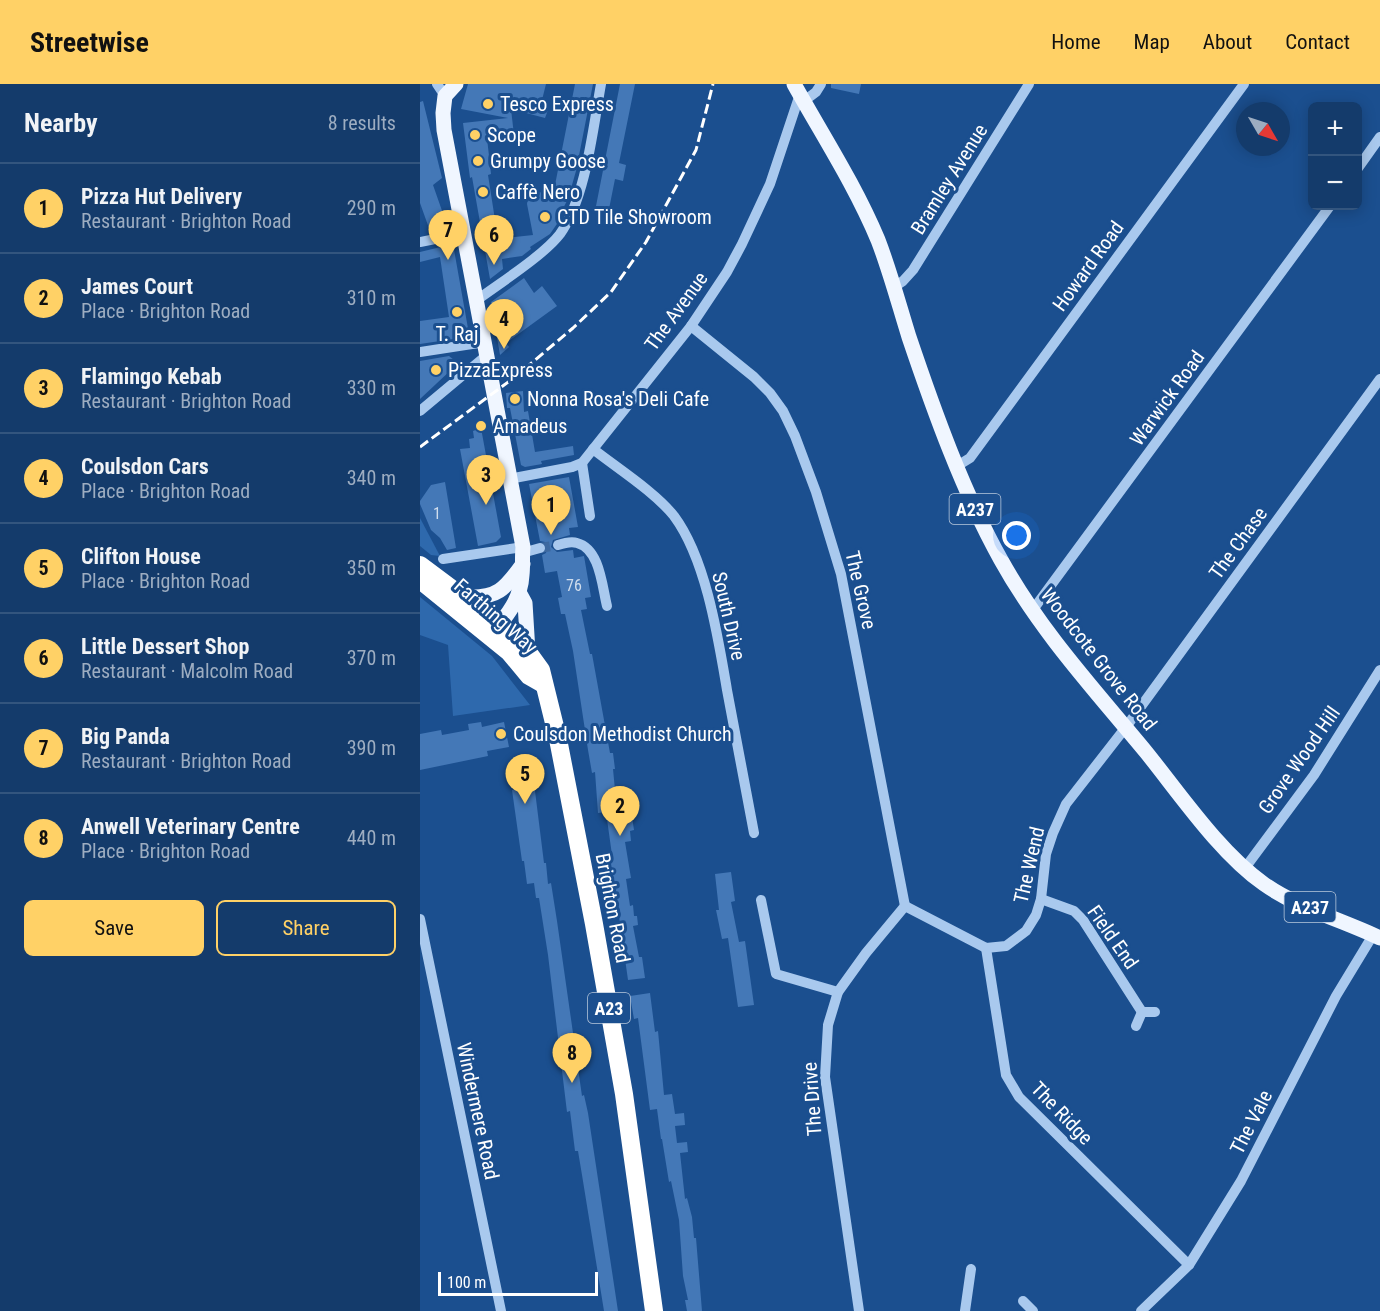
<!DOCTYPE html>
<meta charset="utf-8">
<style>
:root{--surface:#143b6b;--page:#214673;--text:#f1f3f6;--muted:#9dadc1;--line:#33557e;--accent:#ffd166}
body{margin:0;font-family:"Roboto Condensed",sans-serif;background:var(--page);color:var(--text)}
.controls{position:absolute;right:18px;top:18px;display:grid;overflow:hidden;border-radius:9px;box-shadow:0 3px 15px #0003}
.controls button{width:54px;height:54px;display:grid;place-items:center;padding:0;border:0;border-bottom:2px solid var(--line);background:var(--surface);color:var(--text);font:30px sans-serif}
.compass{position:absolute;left:816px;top:18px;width:54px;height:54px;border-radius:50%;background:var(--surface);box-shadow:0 3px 15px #0003;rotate:129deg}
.scale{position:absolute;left:18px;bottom:15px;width:160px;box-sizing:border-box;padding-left:6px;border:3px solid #fff;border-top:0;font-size:16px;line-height:21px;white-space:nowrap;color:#fff;-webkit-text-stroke:4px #1b4f8f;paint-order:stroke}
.you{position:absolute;left:597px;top:452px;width:21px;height:21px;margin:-15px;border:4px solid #fff;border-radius:50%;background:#1a73e8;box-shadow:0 0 0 9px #1a73e833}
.badge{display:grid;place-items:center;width:39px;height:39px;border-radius:50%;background:var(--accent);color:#111;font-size:20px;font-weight:700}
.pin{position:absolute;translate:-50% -50px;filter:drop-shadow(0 2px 3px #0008)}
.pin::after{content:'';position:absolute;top:32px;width:21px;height:18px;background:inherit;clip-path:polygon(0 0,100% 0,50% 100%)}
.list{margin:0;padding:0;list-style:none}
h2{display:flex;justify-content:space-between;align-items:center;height:78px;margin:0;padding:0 24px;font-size:26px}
h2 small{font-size:20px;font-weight:400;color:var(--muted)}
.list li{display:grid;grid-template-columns:39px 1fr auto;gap:18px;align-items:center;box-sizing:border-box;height:90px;padding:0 24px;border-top:2px solid var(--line)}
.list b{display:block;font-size:22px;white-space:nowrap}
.list p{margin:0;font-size:20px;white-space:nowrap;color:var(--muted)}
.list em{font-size:20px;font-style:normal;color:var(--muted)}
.actions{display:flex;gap:12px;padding:18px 24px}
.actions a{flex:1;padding:14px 0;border:2px solid var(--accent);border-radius:9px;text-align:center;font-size:21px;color:var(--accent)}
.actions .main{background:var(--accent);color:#111}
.map{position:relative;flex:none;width:960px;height:1227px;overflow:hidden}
header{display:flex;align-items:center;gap:36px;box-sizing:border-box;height:84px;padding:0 30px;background:var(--accent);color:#111}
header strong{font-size:28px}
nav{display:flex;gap:33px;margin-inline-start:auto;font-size:21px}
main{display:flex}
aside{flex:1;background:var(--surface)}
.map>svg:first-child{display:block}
.green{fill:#2e69ad}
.building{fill:#4478b7}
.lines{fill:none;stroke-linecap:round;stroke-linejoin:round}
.minor-tunnel{stroke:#3d69a0;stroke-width:10;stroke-dasharray:10 5;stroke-linecap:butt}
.minor{stroke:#a9c9ee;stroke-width:10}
.major{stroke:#f0f6ff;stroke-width:15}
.highway{stroke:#fff;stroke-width:18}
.rail{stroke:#fff;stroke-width:3;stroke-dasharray:10 4.5;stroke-linecap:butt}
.poi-dot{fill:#ffd166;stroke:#1b4f8f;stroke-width:2}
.labels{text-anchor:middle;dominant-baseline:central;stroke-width:6;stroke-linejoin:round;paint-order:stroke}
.number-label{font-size:16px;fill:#d0dded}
.shield{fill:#1b4f8f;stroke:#bbcadd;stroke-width:1.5}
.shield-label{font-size:18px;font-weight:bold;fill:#fff}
.poi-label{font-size:20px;fill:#fff;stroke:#1b4f8f;text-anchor:start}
.street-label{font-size:20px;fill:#fff;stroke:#1b4f8f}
</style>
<header>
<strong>Streetwise</strong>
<nav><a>Home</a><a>Map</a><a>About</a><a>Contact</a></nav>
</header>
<main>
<aside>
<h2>Nearby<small>8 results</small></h2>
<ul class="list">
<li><span class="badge">1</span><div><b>Pizza Hut Delivery</b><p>Restaurant · Brighton Road</p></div><em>290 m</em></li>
<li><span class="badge">2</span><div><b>James Court</b><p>Place · Brighton Road</p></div><em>310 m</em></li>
<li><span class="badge">3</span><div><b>Flamingo Kebab</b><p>Restaurant · Brighton Road</p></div><em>330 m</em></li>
<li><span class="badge">4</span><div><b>Coulsdon Cars</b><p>Place · Brighton Road</p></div><em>340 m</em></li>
<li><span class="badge">5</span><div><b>Clifton House</b><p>Place · Brighton Road</p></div><em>350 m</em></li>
<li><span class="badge">6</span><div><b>Little Dessert Shop</b><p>Restaurant · Malcolm Road</p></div><em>370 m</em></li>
<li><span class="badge">7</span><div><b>Big Panda</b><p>Restaurant · Brighton Road</p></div><em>390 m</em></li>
<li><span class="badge">8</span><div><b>Anwell Veterinary Centre</b><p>Place · Brighton Road</p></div><em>440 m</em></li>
</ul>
<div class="actions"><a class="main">Save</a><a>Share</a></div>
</aside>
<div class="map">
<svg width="960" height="1227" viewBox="0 0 960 1227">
<rect width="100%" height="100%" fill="#1b4f8f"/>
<!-- green -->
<g class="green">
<path d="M0,434L20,472L11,471L0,462Z"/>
<path d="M0,513L72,572L110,621L33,632L28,561L0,551Z"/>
</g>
<!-- building -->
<g class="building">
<path d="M48,0H126L120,24L128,26L125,34L91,25L94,51L67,54L71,90L68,91L78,155L113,151L107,120L109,106L133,111L155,0H173L156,87L148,115L139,132L141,134L130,150L110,163L111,165L102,172L82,175L83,185L70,195L52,93L50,94L43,39L88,34L41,25Z"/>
<path d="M200,0H215L199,79L206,81L203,97L195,95L189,125L176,122Z"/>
<path d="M411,0H441L439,10L411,4Z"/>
<path d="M3,17L22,94L13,101L27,141L10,147L0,119V18Z"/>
<path d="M33,160L49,250L47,253L0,260V237L29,233L20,173L0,178V168Z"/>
<path d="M104,194L114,209L122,202L137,222L86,259L89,263L80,271L71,218Z"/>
<path d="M29,272L34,276L35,280L32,285L0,315V277Z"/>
<path d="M103,307L104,328L108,327L115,368L153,362L154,371L121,377L122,380L105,383L101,381L90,324H87L86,309Z"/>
<path d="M61,344L81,453L76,458L58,462L40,365L50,364L49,355L54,354L53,347Z"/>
<path d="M149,393L158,443L149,444L150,451L133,456L131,463L137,468L153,466L154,474L164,472L171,513L165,514L167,525L161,526L170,570H172L190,669H193L195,685H193L195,706L200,735L212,733L214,746L210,747L211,757L205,758L211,794L206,795L210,822L213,821L214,832H217L218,841L213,842L219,873H222L225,894L208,896L194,797L191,798L187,772L192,771L186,728L178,729L175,688L172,689L168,666L153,567L145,530H141L138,514L142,513L137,487L125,489L122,471L126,469L127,463L125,458L120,457L109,400Z"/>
<path d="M25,398L36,464L27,466L20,454L11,446L0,420V417L11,401Z"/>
<path d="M61,638L62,643L84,638L89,663L67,667L68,672L0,686V650L21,646L22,651L49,646L48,640Z"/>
<path d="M111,675L124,779H126L128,800L131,799L137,837L162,1012L164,1011L168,1029L198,1227H184L162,1091L158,1067H155L150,1027L147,1028L128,871L119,814H116L114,799L107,800L104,777H102L92,706L100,704L96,677Z"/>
<path d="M311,788L315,817L311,818L319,858L325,857L334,921L318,923L308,854L302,855L296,826H299L295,790Z"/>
<path d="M230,909L235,948L238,947L244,1011L252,1010L255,1030L264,1029L265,1041L255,1042L257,1059L267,1058L268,1068L260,1069L265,1115L267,1114L272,1133L274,1154H276L282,1227H267L265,1216H268L263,1192L259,1136L251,1097L249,1098L242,1055H241L237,1025L230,1026L218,934L214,935L210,912Z"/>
</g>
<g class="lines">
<!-- minor-tunnel -->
<path class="minor-tunnel" d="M120,464L138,461"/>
<!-- minor -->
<g class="minor">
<path d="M17,0L25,12"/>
<path d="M384,17L396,8L401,0"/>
<path d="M938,84L960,53"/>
<path d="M0,158L25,153L45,152"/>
<path d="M474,203L483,197L493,186L609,0"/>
<path d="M57,216C80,199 124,171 140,150C166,114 173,44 181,0"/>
<path d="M271,242L334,293L350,309L363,327L375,352L396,408L421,490L485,822"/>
<path d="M0,268L65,258"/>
<path d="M0,327L67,271"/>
<path d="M173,365C197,384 235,408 254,432C286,475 298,553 307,606C316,653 325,701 334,749"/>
<path d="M162,379L170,432"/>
<path d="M537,382L550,374L824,0"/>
<path d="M89,395L152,383L162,379L271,242L307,188L322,160L350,100L380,10"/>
<path d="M138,461C144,459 151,457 157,459C180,465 182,502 187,522"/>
<path d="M102,469L120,464"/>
<path d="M23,475L103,463"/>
<path d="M612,527L910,122"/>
<path d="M825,784L894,691L960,586"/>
<path d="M621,815L654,827L663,836L722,928"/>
<path d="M341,816L356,890L418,908"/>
<path d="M485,822L566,864L586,862L606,847L616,831L621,815L626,770L633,749L646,720L706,643L960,295"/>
<path d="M0,835L81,1227"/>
<path d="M566,864L586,991L599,1013L769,1181"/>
<path d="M716,942L722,928H735"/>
<path d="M603,1217L613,1227"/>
<path d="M439,1227L405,993L408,941L418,908L446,869L485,822"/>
<path d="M545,1227L551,1185"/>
<path d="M721,1227L769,1181L821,1097L916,912L953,851"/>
</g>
<!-- major -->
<g class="major">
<path d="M36,0L25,12L23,29L24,46L103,463C102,473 103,482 102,491C101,515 87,532 72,549"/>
<path d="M374,0C403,52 435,101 458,156C470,187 479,221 489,253C514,327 543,408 581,476C621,548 674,605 726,668C760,710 799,768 844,800C878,824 922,836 960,854"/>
<path d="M99,508L105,519L108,568"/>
<path d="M45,513C77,515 85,505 103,480"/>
</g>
<!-- highway -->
<g class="highway">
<path d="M0,481L79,540L108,568L121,586L138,655L174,840L204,1010L234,1227"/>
<path d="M0,496L89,568L109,592L123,600"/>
</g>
<!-- rail -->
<path class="rail" d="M0,363L95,293L153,244L191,208L226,158L276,66L293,0"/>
</g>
<!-- markers -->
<g class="poi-dot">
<circle cx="68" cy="20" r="6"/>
<circle cx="55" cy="51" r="6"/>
<circle cx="58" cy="77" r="6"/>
<circle cx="63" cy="108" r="6"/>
<circle cx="125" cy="133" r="6"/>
<circle cx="37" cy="228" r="6"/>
<circle cx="16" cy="286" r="6"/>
<circle cx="95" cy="315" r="6"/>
<circle cx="61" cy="342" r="6"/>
<circle cx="81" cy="650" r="6"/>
</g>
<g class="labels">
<!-- number labels -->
<g class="number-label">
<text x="17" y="429">1</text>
<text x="154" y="501">76</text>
</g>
<!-- shield labels -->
<g class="shield">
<rect x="529.5" y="410" width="51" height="30" rx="4.5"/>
<rect x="864.5" y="808" width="51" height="30" rx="4.5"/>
<rect x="168" y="909" width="42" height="30" rx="4.5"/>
</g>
<g class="shield-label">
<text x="555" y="425">A237</text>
<text x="890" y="823">A237</text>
<text x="189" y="924">A23</text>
</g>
<!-- poi labels -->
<g class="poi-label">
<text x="80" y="20">Tesco Express</text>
<text x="67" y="51">Scope</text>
<text x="70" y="77">Grumpy Goose</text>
<text x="75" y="108">Caffè Nero</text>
<text x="137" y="133">CTD Tile Showroom</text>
<text x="37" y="250" text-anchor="middle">T. Raj</text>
<text x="28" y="286">PizzaExpress</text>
<text x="107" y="315">Nonna Rosa's Deli Cafe</text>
<text x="73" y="342">Amadeus</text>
<text x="93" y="650">Coulsdon Methodist Church</text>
</g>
<!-- street labels -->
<g class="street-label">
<text transform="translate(529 95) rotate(-58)">Bramley Avenue</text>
<text transform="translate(668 182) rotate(-54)">Howard Road</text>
<text transform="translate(256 227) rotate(-54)">The Avenue</text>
<text transform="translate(747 314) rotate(-54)">Warwick Road</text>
<text transform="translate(818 459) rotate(-54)">The Chase</text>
<text transform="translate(441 506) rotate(77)">The Grove</text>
<text transform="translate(76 532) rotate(41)">Farthing Way</text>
<text transform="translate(309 532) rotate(77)">South Drive</text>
<text transform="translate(679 575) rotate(52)">Woodcote Grove Road</text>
<text transform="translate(879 676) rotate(-55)">Grove Wood Hill</text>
<text transform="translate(609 781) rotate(-77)">The Wend</text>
<text transform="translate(193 824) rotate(79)">Brighton Road</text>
<text transform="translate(693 853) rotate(55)">Field End</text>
<text transform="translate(392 1015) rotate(-94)">The Drive</text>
<text transform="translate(58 1027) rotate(78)">Windermere Road</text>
<text transform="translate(642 1029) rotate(46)">The Ridge</text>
<text transform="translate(831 1038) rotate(-63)">The Vale</text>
</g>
</g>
</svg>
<div class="controls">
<button>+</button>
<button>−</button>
</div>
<svg class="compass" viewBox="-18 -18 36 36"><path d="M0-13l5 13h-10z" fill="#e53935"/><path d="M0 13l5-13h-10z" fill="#9dadc1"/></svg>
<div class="scale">100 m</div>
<div class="you"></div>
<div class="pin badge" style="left:131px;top:451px">1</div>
<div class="pin badge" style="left:200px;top:752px">2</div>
<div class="pin badge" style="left:66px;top:421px">3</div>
<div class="pin badge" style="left:84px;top:265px">4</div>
<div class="pin badge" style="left:105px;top:720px">5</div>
<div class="pin badge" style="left:74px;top:181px">6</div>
<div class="pin badge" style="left:28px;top:176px">7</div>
<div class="pin badge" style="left:152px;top:999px">8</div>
</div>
</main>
